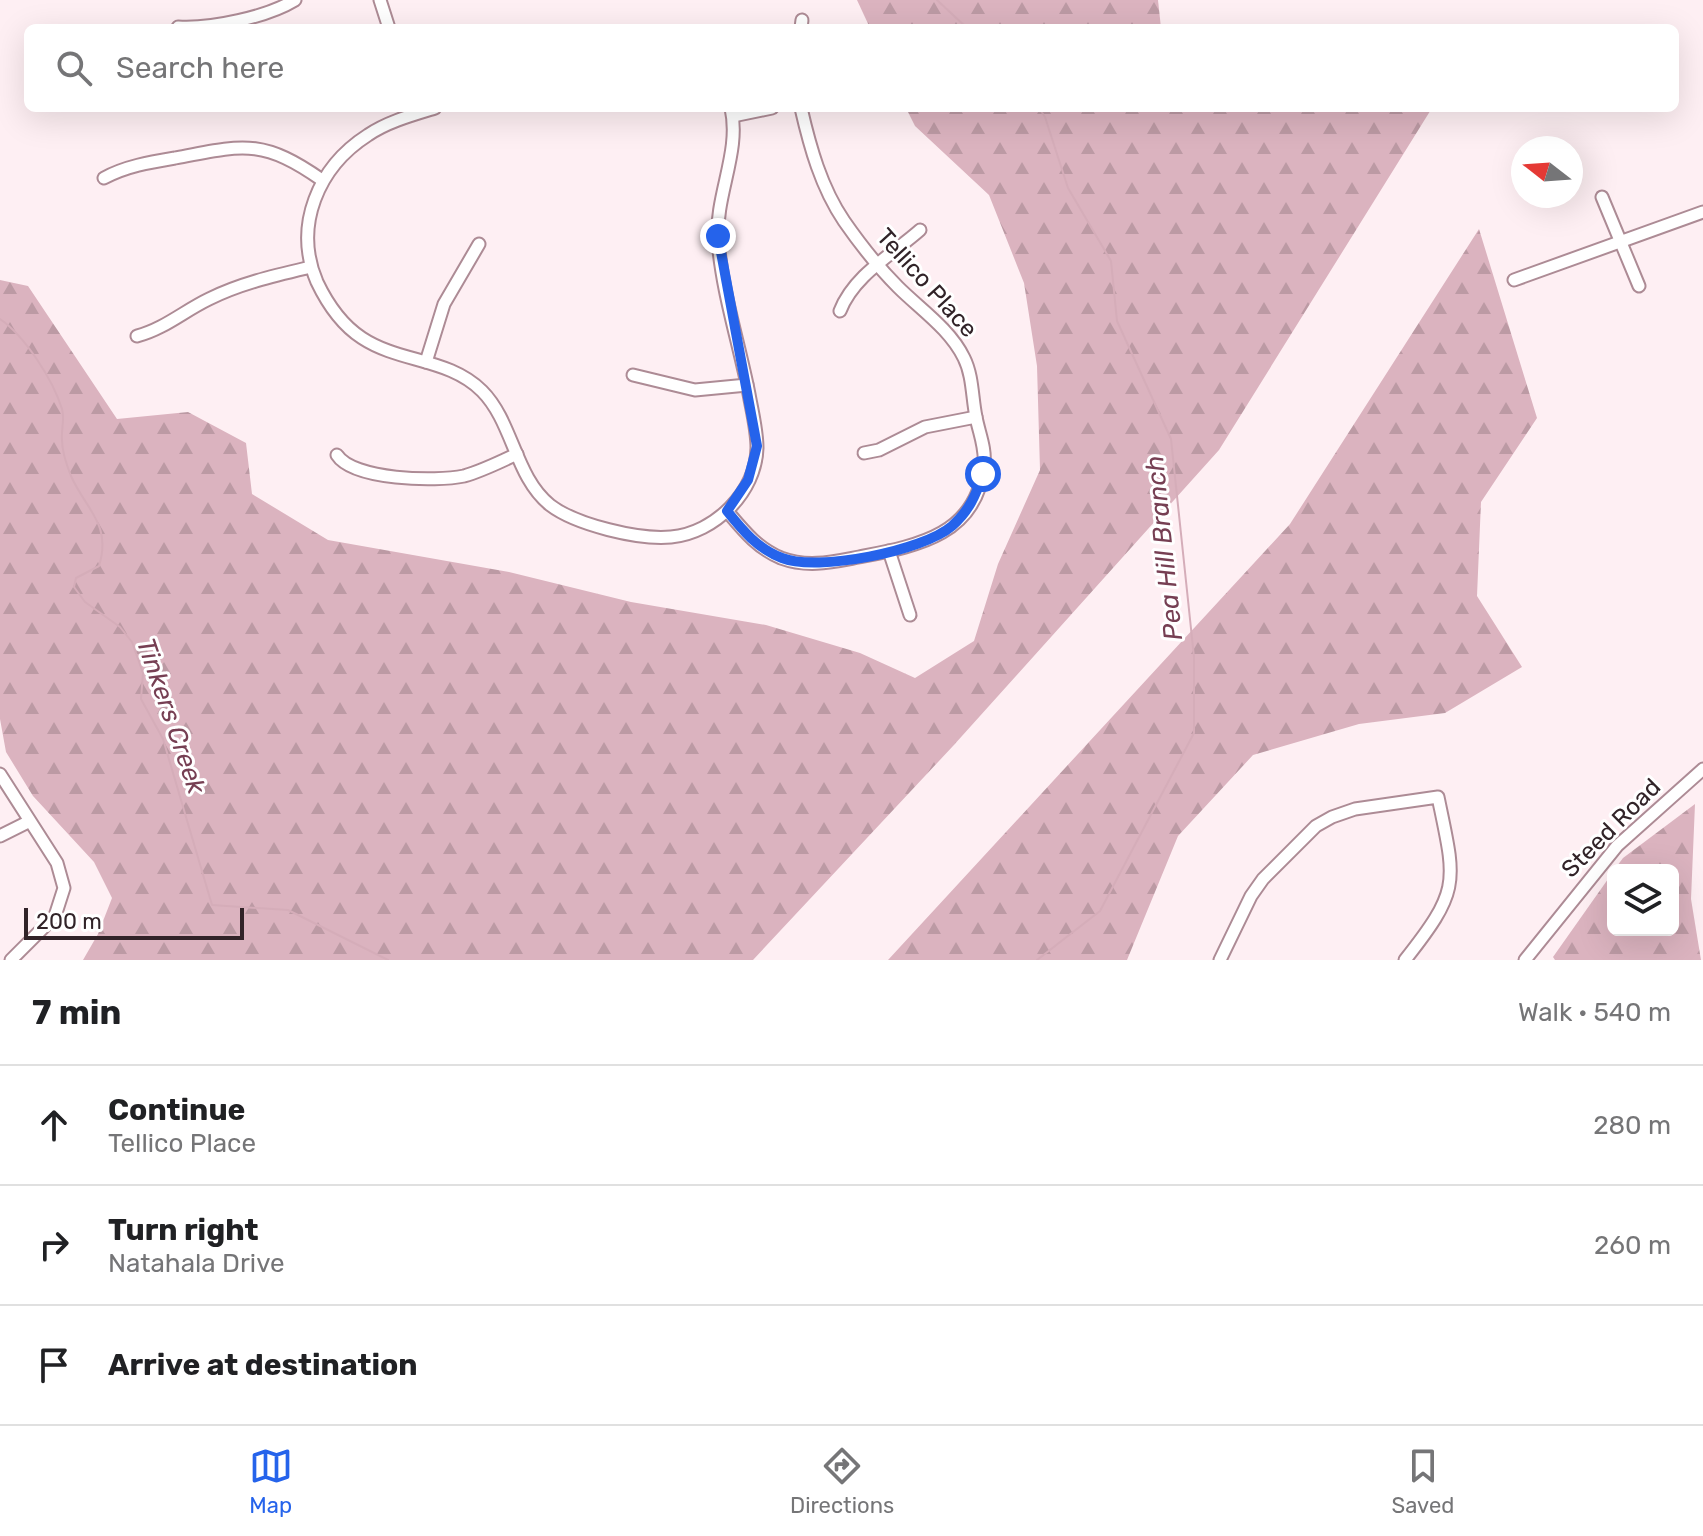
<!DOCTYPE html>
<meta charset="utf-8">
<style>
:root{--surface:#fff;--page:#f2f2f2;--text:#202124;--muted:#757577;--line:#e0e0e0;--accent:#2563eb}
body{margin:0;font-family:Rubik,sans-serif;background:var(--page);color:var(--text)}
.controls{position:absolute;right:24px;bottom:24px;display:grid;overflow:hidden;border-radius:12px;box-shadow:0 8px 32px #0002}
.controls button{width:72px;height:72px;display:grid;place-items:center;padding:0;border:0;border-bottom:2px solid var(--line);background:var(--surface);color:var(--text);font:40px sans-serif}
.compass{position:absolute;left:1511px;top:136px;width:72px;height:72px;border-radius:50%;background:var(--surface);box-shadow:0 8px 32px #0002;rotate:287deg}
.scale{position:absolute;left:24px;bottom:20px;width:220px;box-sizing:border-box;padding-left:8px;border:4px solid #312328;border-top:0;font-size:22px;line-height:28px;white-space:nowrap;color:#312328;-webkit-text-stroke:6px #fff;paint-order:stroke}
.stop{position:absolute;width:24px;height:24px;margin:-18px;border:6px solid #2563eb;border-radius:50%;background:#fff}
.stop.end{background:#2563eb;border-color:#fff;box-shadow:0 2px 8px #0008}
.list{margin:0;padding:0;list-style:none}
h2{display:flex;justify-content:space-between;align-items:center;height:104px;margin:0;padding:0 32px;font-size:34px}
h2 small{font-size:26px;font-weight:400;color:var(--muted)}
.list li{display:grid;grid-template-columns:52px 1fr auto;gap:24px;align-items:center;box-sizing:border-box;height:120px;padding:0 32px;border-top:2px solid var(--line)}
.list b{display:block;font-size:30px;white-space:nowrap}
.list p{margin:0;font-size:26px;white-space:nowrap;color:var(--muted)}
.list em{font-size:26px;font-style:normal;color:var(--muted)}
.icon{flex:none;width:44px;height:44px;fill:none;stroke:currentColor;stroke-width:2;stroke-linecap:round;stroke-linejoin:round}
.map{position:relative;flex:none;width:1703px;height:960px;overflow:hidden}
.search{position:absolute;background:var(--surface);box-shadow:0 8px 32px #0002;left:24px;right:24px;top:24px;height:88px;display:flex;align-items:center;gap:20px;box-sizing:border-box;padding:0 28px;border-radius:12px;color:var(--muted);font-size:30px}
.sheet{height:464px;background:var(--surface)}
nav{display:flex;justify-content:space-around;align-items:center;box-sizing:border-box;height:112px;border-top:2px solid var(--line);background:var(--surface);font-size:22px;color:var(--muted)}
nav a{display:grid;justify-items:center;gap:4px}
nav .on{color:var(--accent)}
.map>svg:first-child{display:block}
.forest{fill:url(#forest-firs)}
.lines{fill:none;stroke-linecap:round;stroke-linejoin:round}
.stream{stroke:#d5adb9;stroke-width:2}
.minor-casing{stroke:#ad8b95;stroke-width:15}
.minor{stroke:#fff;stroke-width:11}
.route{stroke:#2563eb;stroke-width:10}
.labels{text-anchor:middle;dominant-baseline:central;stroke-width:6;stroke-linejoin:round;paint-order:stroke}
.street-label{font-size:24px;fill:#312328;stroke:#fff}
.water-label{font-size:26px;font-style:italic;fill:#763f53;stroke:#fff}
</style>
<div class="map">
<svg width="1703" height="960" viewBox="0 0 1703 960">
<defs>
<pattern id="forest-firs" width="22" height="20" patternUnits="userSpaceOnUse" patternTransform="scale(2)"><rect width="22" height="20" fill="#dbb3bf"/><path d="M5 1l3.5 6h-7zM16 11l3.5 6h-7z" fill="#bc9aa4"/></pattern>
</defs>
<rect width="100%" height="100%" fill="#feeff3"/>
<!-- forest -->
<g class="forest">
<path d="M857,0H1158L1161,28H870Z"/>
<path d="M906,108H1432L1219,450L953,746L753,960H83L98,934L112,898L94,862L33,796L6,752L0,719V280L28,286L117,419L188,412L246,443L252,494L328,540L509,572L631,602L766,625L860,653L915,678L974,641L998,564L1040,470L1037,366L1024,283L989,195L915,126Z"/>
<path d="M1479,229L1537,418L1481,502L1477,596L1522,667L1445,713L1359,724L1253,755L1178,836L1127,960H888L1290,524Z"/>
<path d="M1695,804L1691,899L1701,960H1555L1553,957L1613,872V930H1673V870H1614L1623,858Z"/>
</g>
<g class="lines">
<!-- stream -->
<g class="stream">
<path d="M937,0L967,28"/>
<path d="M0,319C25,336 53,380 62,409C65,419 61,430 62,440C62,450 67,466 71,476C86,510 112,524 99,566L76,578L74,587L85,602L120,627L132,642L143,673L141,699L163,739L212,905L288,910L388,960"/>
<path d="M1037,960L1100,911L1194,733V657L1171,439L1117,321L1111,261L1068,188L1045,117L1039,108"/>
</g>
<!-- minor casing -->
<g class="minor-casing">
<g id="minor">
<path d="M380,0L389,28"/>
<path d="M178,27C211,29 267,17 295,0"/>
<path d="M801,28L802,20"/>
<path d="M435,108C412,115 387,122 368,135C318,167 293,226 317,282C327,303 342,325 362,338C400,363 449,358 482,391C513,422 515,477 550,505C576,525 639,540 671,537C715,533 756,492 757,448C757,430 752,411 749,394C739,343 722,292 718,240C715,195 741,152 731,108"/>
<path d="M733,116L772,108"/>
<path d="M104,178C126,166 151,162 175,158C243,145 262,138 322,180"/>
<path d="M1602,197L1639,286"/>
<path d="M1514,280L1703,212"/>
<path d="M840,311C854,275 893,254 920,230"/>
<path d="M137,336C164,329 184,311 209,299C241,283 277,275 311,267"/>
<path d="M426,362L444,304L479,244"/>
<path d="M633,375L695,390L747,385"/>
<path d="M864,453L879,450L925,427L976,417"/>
<path d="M337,455C353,480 436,482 464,476C482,471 500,462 517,454"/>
<path d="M727,511C743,530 757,548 781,558C808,568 832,562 859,557C916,546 977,536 984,465C986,448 979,433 976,417C972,398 973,376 964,358C950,329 920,309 898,287C878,267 860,244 844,221C821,187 810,147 801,108"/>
<path d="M889,551L910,615"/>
<path d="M0,774L57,863L64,888L55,916L11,960"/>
<path d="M0,836L28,822"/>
<path d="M1220,960L1251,896L1263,879L1316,826L1332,817L1355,809L1438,797C1456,883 1461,889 1405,960"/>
<path d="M1525,960L1617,846L1703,769"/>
</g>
</g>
<!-- minor -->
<use href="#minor" class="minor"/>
</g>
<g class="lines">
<!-- route -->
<path class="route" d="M718,236L757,446L748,480L727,511C743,531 758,549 782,558C817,572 923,551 952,526C969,511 976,495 983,474"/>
</g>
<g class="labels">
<!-- street labels -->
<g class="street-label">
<text transform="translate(927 283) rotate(48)">Tellico Place</text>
<text transform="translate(1611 828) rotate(-45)">Steed Road</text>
</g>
<!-- water labels -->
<g class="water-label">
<text transform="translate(1164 548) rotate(-96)">Pea Hill Branch</text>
<text transform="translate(171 716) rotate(71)">Tinkers Creek</text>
</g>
</g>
</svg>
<div class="controls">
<button><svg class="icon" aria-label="layers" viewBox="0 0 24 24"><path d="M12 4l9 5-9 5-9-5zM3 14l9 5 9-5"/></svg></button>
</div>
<svg class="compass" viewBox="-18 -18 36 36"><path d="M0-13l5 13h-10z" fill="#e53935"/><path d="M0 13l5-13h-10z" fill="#757577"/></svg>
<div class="scale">200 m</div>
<div class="stop" style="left:983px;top:474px"></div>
<div class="stop end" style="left:718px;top:236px"></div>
<div class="search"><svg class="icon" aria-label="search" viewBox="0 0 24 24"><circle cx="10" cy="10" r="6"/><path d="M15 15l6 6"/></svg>Search here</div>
</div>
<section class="sheet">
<h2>7 min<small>Walk · 540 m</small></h2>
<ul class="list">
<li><svg class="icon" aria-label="ahead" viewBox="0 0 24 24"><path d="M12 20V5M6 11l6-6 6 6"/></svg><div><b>Continue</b><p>Tellico Place</p></div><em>280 m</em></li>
<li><svg class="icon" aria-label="right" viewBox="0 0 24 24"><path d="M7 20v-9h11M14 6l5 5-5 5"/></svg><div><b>Turn right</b><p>Natahala Drive</p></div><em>260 m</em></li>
<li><svg class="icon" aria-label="arrive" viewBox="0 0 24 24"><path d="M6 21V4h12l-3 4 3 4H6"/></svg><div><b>Arrive at destination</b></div></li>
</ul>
</section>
<nav>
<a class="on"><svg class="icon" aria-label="map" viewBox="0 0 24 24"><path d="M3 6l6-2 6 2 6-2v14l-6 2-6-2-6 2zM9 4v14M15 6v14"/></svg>Map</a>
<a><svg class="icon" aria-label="directions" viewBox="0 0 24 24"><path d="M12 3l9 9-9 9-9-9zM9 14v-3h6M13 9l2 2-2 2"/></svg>Directions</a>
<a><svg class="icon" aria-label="saved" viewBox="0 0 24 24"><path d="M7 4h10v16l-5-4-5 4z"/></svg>Saved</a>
</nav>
